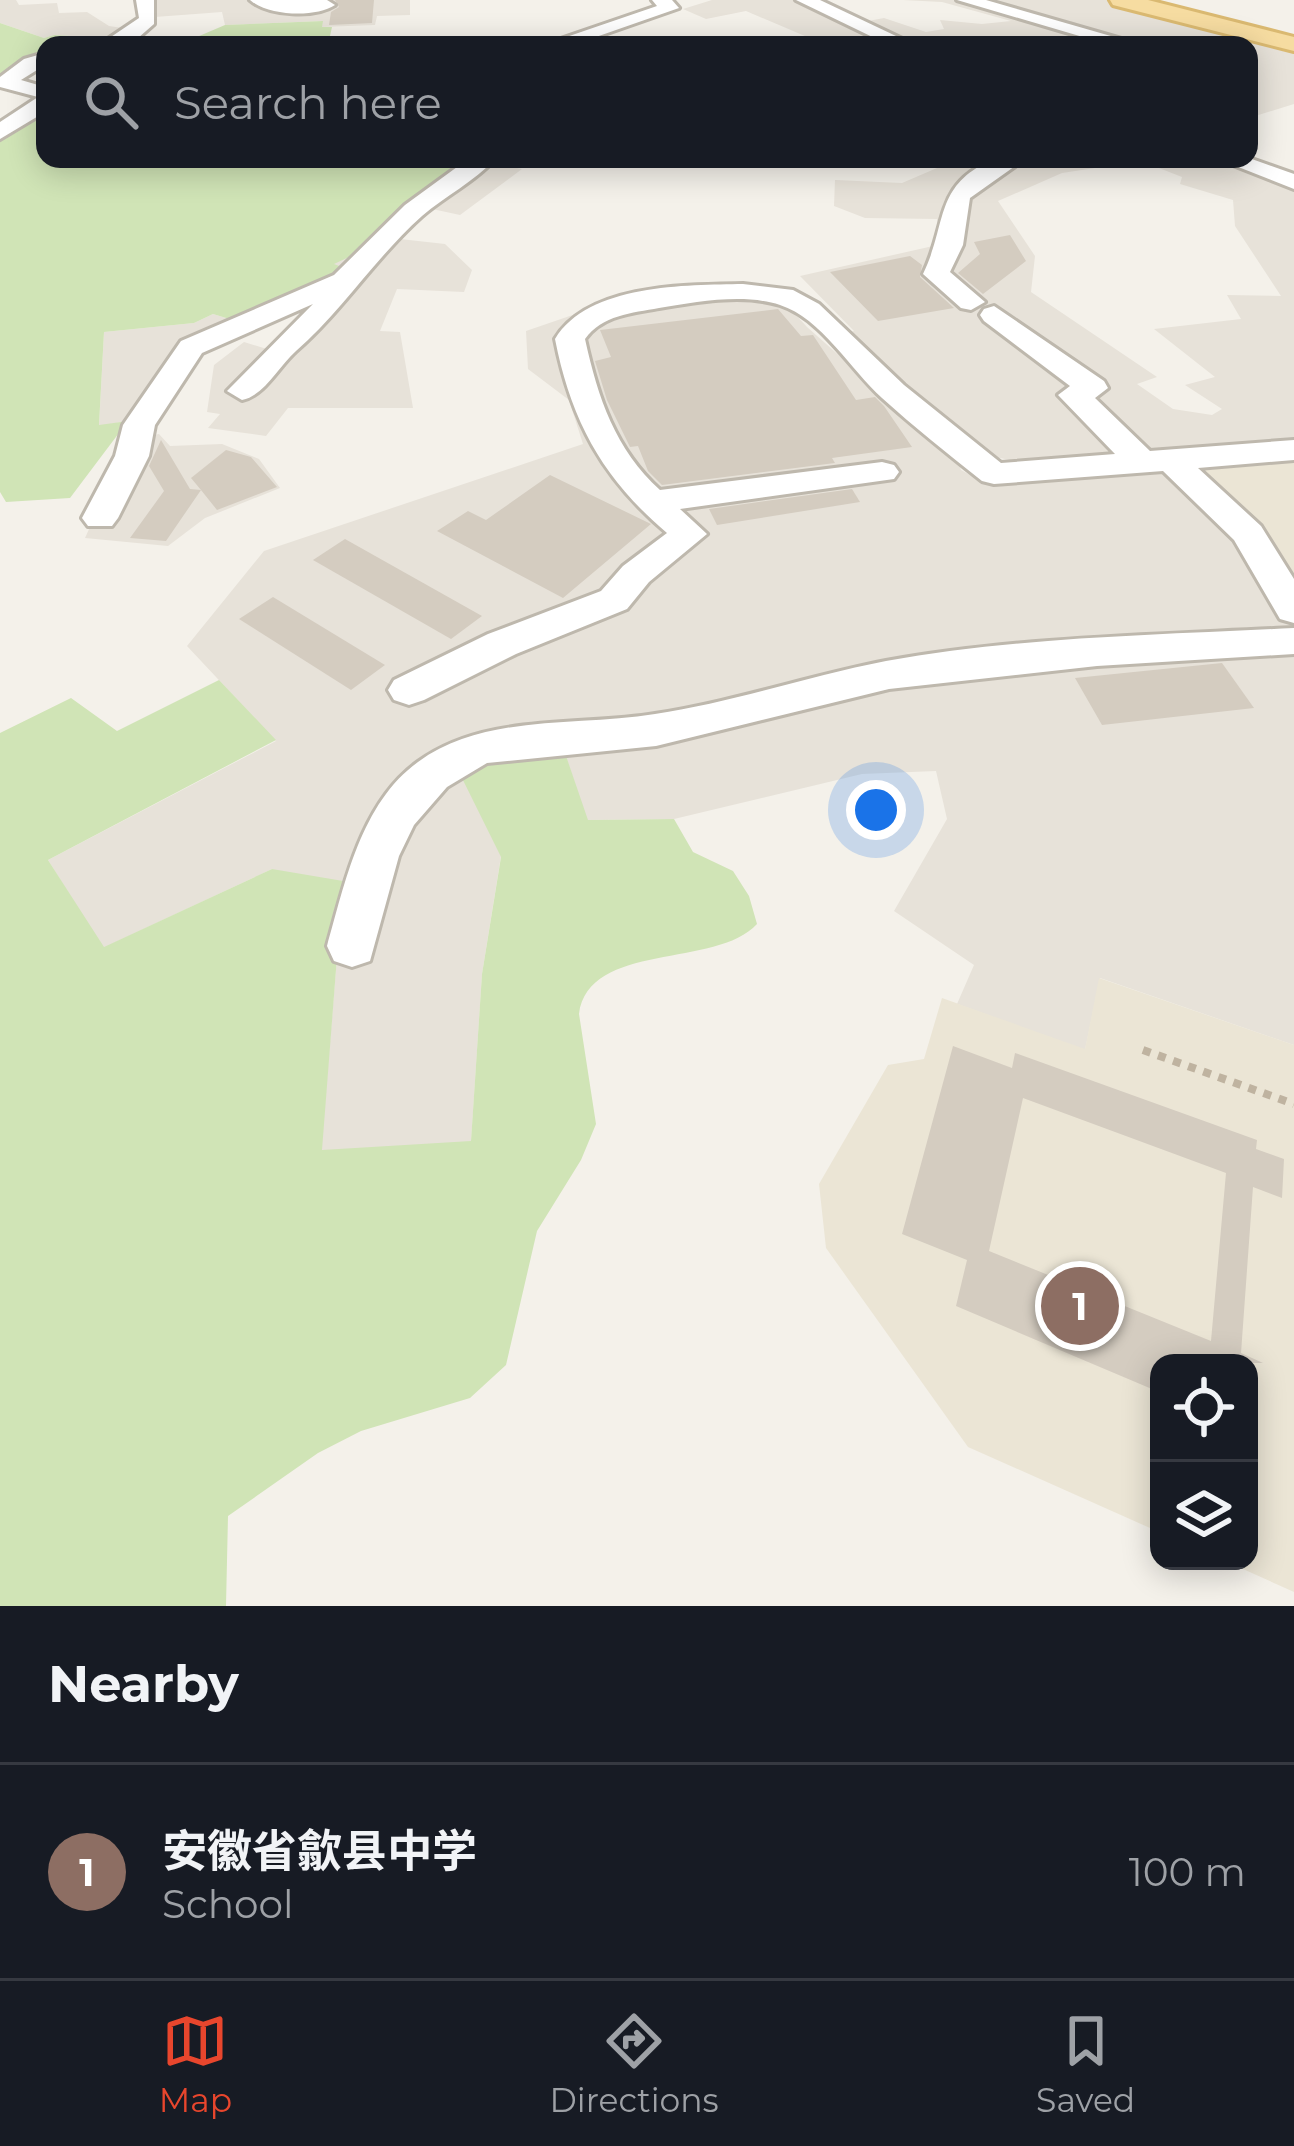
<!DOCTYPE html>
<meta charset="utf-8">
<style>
:root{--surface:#171b24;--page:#242831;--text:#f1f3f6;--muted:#9ea1a6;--line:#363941;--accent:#e8462d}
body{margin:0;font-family:Montserrat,"Noto Sans SC",sans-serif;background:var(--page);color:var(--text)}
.controls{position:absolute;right:36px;bottom:36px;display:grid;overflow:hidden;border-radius:24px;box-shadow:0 6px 30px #0003}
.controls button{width:108px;height:108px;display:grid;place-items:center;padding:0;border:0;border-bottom:3px solid var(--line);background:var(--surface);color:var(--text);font:60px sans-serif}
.you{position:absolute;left:876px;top:810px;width:42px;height:42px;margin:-30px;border:9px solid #fff;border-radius:50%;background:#1a73e8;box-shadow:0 0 0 18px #1a73e833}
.badge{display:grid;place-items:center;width:78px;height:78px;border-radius:50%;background:var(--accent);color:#fff;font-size:39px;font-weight:700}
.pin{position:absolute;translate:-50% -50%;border:6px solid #fff;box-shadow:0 3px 12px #0006}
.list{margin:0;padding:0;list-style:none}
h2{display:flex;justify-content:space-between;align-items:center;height:156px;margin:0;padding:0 48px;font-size:51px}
h2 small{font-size:39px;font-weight:400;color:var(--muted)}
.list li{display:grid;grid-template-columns:78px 1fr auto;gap:36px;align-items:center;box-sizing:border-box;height:216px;padding:0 48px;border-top:3px solid var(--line)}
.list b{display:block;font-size:45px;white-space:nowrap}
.list p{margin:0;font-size:39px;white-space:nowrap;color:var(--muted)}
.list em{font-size:39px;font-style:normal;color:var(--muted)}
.icon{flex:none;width:66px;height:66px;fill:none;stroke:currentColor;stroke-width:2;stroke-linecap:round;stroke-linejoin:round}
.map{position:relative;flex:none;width:1294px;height:1606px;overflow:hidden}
.search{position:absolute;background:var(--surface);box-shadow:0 6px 30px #0003;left:36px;right:36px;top:36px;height:132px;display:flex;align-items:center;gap:30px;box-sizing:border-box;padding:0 42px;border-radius:24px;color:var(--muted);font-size:45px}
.sheet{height:372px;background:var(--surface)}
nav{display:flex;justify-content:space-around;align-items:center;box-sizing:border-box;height:168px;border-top:3px solid var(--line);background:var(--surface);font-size:33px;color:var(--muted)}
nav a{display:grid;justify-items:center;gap:6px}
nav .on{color:var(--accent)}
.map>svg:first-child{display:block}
.residential{fill:#e7e2d9;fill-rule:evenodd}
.education{fill:#ebe5d5}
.green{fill:#d0e4b6}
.building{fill:#d4ccc0;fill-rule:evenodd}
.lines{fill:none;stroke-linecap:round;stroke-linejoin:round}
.minor-casing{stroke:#beb8ad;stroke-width:6}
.major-casing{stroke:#dab971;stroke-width:6}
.path{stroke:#bfb3a0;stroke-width:8;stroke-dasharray:8 8;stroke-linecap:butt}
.minor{fill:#fff;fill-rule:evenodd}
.major{fill:#f6dca1;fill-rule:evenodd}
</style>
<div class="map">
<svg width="1294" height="1606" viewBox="0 0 1294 1606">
<rect width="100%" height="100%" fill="#f4f1ea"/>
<!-- residential -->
<g class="residential">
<path d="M0,0H16L19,5L57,3L59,13L87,12L109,26L129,29L119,39L54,35L44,38L0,23Z"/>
<path d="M153,0H410V15L377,16L375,25L321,27V21L225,25L222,12L155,17Z"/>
<path d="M712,0H801L898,45H826L746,11L706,19L683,9Z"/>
<path d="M903,0H1113L1294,47V104L1249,118V45H917L863,22L884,18L926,32L944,29L940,20L982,24L1011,21L942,2Z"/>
<path d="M958,159H1217L1294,185V443L1015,461L990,456L844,334L854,331L800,276L942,244L937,219L865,218L834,206L835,180L902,183ZM1141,161L1182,177L1180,184L1233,200L1235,226L1281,296L1227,295L1241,319L1154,329L1215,377L1185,385L1222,409L1212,415L1173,409L1137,384L1157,377L1031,292L1035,256L998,201L1062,173Z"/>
<path d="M486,162L522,169L460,215L423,207Z"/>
<path d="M382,237L445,244L472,270L464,292L397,289L380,331L400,332L413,408H288L266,436L208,428L220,414L207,412L214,365L244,342L270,350L302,325L346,269L331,264Z"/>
<path d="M773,290L807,327L958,461L961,470L983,482L1141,469L1206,470V485L1282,558L1294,584V1045L1100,978L1085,1050L957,1004L974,965L894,911L947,819L936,771L862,774L674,819L587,820L564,751L459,770L501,856L482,974L471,1142L321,1151L337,957L272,869L103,948L48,860L276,741L187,646L264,551L583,444L569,400L528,369L526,331L628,296Z"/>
<path d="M213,314L236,321L194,342L139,419L99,426L104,332L194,323Z"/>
<path d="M159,434L170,446L222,444L259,459L280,488L205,518L168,546L85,538L129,440Z"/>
</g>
<!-- education -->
<g class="education">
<path d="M1294,462V584L1282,558L1206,484V470Z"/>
<path d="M1099,978L1294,1045V1592L1225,1561H1249V1363H1159V1532L968,1447L826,1248L819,1184L888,1065L924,1059L942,998L1085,1049Z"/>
</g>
<!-- green -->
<g class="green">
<path d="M323,21L322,27H332L328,45H178L225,25Z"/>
<path d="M0,23L44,38L54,35L119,39L101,45H45V57L0,80Z"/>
<path d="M45,105V159H478L364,250L334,264L347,269L236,321L213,314L194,323L104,332L99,425L128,421L70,498L6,502L0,492V135Z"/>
<path d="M219,680L276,740L48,860L104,947L272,869L349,882L337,957L322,1150L471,1141L482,974L501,857L458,770L493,755L564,750L588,820L674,819L693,852L733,871L749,896L757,924C716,969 589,941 579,1014L596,1124L581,1160L537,1231L506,1365L470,1398L361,1431L318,1453L228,1516L226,1606H0V733L71,698L117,731Z"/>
</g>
<!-- building -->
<g class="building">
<path d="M335,0H374L372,23L329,25L331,12L339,7Z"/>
<path d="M1010,235L1026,261L983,294L958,273L980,254L974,242Z"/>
<path d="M910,256L922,265L920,277L954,308L878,321L830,272Z"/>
<path d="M778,309L801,336L813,335L856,400L875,397L884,406L912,447L832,458L835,463L662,485L648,471L638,446L630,447L607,400L595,361L611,357L600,330Z"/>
<path d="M161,440L190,489L201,490L191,478L226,450L251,457L277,487L217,510L201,490L166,541L130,538L164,491L149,466Z"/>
<path d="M550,475L651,524L563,598L437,531L468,511L486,520Z"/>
<path d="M852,489L860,502L717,525L709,509Z"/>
<path d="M345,539L482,616L451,639L313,560Z"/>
<path d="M273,597L385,665L351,690L239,619Z"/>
<path d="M1222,663L1254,708L1102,725L1075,678Z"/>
<path d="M953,1046L1012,1068L1015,1053L1257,1140L1256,1149L1284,1159L1282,1198L1253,1187L1241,1353L1263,1363H1159V1392L956,1306L967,1260L902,1234ZM1023,1098L1226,1173L1211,1341L989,1251Z"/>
</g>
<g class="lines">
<!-- minor casing -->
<g class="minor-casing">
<g id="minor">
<path d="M136,0H154V24L130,45H99L139,18Z"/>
<path d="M250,0H327L335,5C315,18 269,16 250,0Z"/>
<path d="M652,0H672L679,8L573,45H543L657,6Z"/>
<path d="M796,0H820L915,45H889Z"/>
<path d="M957,0H986L1142,45H1110Z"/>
<path d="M45,53V65L21,80L45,87V112L0,139V122L38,97L0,87V77L24,59Z"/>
<path d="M1249,158L1294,174V189L1218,159Z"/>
<path d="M468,159H495C474,182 445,196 422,216C375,258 342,311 296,351C278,367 265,395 242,400L227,391L313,304L202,353L155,425L149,456L118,518L112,526H88L82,518L115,456L123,425L181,341L334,275L405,205Z"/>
<path d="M994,159H1025L970,198L963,245L950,272L985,302L971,310L961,308L923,274C948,223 933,185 994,159Z"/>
<path d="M743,284L793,290L819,304L904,385L1001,463L1115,454L1058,395L1070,386L984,321L980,315L984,309L994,306L1104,381L1108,388L1095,398L1150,451L1294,440V460L1198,468L1261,526L1294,579V623L1280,619L1234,540L1163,471L994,484L982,481C948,454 914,427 882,398C851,370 821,318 780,305C743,293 696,302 659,308C632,313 602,315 585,339C598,398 615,449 660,490L882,462L894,465L899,472L894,479L680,509L707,534L649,582L627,609L516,654L424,700L409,705L394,700L388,690L394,680L488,634L601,591L623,566L667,533C603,479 571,421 555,339C588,284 687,285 743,284Z"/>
<path d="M1294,628V654L1097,666L889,689L656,746L487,763L447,787L414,825L399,856L370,961L352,967L334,961L327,946C345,883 361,803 418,762C485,713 577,727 655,714C733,702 809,676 886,661C1018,637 1160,635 1294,628Z"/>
</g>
</g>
<!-- major casing -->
<g class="major-casing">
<path id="major" d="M1110,0H1148L1294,37V51L1113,5Z"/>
</g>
<!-- path -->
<path class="path" d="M1143,1050L1294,1104"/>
<!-- minor -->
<use href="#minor" class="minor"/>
<!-- major -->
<use href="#major" class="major"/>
</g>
</svg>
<div class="controls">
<button><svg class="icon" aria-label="locate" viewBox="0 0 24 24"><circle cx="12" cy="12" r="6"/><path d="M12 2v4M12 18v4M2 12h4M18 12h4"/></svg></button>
<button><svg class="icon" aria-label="layers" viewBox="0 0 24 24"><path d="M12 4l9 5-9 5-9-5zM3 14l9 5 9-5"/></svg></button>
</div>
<div class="you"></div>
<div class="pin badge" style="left:1080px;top:1306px;background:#8d6e63">1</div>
<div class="search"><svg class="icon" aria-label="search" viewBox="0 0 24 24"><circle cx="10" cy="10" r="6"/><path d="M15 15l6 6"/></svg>Search here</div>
</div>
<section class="sheet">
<h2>Nearby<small></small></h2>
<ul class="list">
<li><span class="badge" style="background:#8d6e63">1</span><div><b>安徽省歙县中学</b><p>School</p></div><em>100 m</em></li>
</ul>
</section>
<nav>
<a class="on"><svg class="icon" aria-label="map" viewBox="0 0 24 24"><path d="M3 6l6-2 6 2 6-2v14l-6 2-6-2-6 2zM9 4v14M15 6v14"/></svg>Map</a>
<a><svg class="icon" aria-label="directions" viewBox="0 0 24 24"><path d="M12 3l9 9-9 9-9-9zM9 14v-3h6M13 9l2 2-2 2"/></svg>Directions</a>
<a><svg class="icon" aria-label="saved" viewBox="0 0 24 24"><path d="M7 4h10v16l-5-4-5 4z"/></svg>Saved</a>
</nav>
